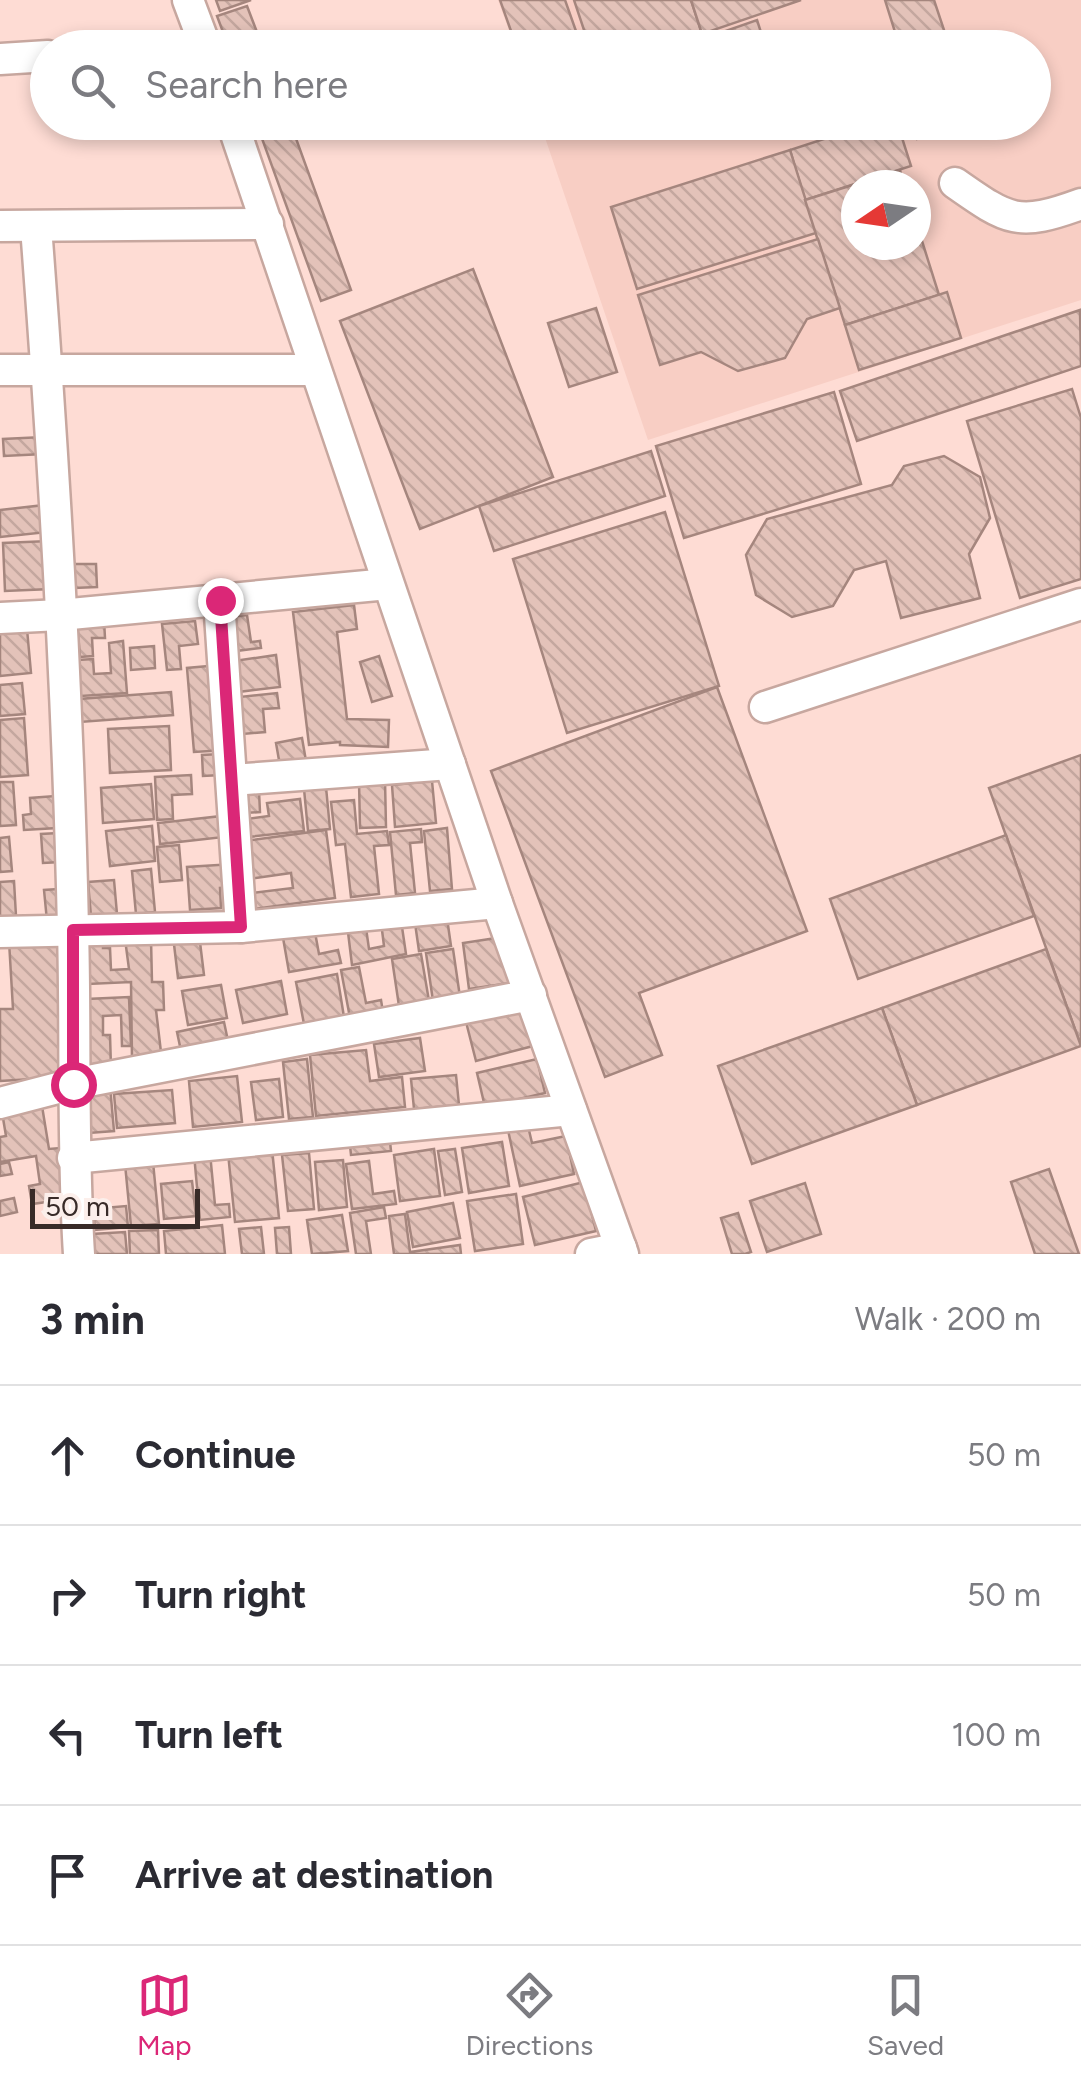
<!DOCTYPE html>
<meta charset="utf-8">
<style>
:root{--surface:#fff;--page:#f2f2f3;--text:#2b2b33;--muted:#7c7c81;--line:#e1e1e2;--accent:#db2777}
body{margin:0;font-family:Figtree,sans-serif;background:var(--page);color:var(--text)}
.compass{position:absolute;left:841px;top:170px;width:90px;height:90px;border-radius:50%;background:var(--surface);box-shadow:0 5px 15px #0003;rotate:257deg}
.scale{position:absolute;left:30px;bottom:25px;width:170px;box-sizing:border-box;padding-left:10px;border:5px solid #382b28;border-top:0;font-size:28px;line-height:35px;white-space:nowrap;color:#382b28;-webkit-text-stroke:8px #fcefeb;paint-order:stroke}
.stop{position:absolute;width:30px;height:30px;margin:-22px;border:8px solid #db2777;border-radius:50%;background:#fff}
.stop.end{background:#db2777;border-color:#fff;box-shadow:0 2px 10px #0008}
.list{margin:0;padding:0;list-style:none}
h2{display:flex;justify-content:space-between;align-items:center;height:130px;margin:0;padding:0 40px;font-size:42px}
h2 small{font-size:32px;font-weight:400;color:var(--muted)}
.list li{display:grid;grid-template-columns:65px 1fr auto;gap:30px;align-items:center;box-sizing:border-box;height:140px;padding:0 40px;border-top:2px solid var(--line)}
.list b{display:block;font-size:38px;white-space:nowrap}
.list em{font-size:32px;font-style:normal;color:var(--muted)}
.icon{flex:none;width:55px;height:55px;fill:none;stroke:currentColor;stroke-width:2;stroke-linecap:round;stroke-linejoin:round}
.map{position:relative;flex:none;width:1081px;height:1254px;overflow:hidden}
.search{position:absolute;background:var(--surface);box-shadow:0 5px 15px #0003;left:30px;right:30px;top:30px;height:110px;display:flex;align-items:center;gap:25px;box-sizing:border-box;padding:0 35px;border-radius:55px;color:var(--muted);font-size:38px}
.sheet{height:690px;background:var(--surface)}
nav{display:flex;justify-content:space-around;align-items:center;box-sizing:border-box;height:140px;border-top:2px solid var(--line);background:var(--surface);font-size:28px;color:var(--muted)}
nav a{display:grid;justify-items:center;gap:5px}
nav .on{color:var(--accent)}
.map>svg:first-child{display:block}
.built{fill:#f8cec4;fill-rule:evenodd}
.building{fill:url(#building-back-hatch);stroke:#a5867e;stroke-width:2.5}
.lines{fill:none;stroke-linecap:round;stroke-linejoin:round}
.minor-casing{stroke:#c7a79f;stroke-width:35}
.minor{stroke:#fff;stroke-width:30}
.route{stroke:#db2777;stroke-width:12}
</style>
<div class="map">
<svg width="1081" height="1254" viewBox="0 0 1081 1254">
<defs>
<pattern id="building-back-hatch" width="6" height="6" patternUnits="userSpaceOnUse" patternTransform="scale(2.5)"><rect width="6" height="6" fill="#e3c2b9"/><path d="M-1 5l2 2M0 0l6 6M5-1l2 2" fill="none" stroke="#c4a79f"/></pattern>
</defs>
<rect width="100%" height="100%" fill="#fedcd4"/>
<!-- built -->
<path class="built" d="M498,0H1081V300L648,440L540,123L1034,122V48L515,47ZM856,185H916V245H856Z"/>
<!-- building -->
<g class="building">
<path d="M216,0H251L220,11Z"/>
<path d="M500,0H565L582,48H517Z"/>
<path d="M574,0H691L702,34L663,48H590Z"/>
<path d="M691,0H801L702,34Z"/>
<path d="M885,0H934L950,48H900Z"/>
<path d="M247,6L263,48H229L217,16Z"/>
<path d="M757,20L766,48H677Z"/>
<path d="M256,122H290L351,290L321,301Z"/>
<path d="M876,122H897L911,166L805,200L790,150Z"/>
<path d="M911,122H969L917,139Z"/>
<path d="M790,150L816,233L637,289L611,207Z"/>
<path d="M900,170L904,185H856V245H916V222L939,295L845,325L805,200Z"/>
<path d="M818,239L840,308L807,319L785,358L738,371L701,352L660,365L638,295Z"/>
<path d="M473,269L553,477L420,529L340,321Z"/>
<path d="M947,292L961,338L859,370L845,325Z"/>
<path d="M596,308L617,372L569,387L548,323Z"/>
<path d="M1080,310L1081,366L857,441L840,391Z"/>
<path d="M1072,389L1081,418V579L1020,598L967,421Z"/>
<path d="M834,392L861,484L684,538L656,446Z"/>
<path d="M43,437V454L4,456L3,439Z"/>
<path d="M651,451L665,496L494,551L479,506Z"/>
<path d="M944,456L980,477L990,518L969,554L980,598L901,618L886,561L854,570L833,606L792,617L756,595L746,555L767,519L892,485L904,466Z"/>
<path d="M45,505L48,532L0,537V510Z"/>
<path d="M665,512L719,686L567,733L513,559Z"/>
<path d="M49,541L51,589L5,591L3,543Z"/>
<path d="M73,564H96L97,587L74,588Z"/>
<path d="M354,605L357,629L337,632L347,719L389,720L388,747L340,745V742L309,745L293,612Z"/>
<path d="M247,615L251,642L260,641L261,648L236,651L231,617Z"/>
<path d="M104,620L105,638H92L93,656L80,657L77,621Z"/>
<path d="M195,621L198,644L179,646L181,669L167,670L162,624Z"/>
<path d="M27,629L31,673L0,676V631Z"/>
<path d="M123,641L127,693L81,696L78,660L93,659L94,674L111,673L109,643Z"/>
<path d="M154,646L155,668L131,670L130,648Z"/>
<path d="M276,655L280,687L238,692L234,661Z"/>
<path d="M379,656L392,696L372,702L360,662Z"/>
<path d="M219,665L227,750L194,752L187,668Z"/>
<path d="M22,683L25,714L0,716V685Z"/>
<path d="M717,687L807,931L639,993L662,1055L605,1077L491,771Z"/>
<path d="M171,692L173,715L80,722L79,699Z"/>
<path d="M277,693L279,708L263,709L265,732L243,734L239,697Z"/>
<path d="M24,718L28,775L0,777V720Z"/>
<path d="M169,726L171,770L110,773L108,729Z"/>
<path d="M302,738L306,761L280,766L276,743Z"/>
<path d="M220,754L221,775L203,776L202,755Z"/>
<path d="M1081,755V1046L989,788Z"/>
<path d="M191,775L192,794L172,795L173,819L157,820L155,777Z"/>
<path d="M385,780L386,827L360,828L359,781Z"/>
<path d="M432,781L436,823L395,827L392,785Z"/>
<path d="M0,782H13L16,825L0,826Z"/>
<path d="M151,784L154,819L103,823L101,788Z"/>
<path d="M326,787L330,829L308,831L304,789Z"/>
<path d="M259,791L260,812L245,813L244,792Z"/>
<path d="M55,796L57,828L24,830L23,815L31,814L30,798Z"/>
<path d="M300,799L304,831L248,837L246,819L269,816L267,803Z"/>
<path d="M354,800L357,834L387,831L389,845L374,846L379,894L351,897L345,844L336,845L331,802Z"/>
<path d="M222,816L224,837L160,844L158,823Z"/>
<path d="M152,826L155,861L110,866L106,831Z"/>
<path d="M447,828L452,889L430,891L424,831Z"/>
<path d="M421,829L422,842L410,843L415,893L396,895L390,832Z"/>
<path d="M326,830L335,898L254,909L252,893L293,888L291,873L249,879L244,841Z"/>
<path d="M58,833L61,862L43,863L41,834Z"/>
<path d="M1006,835L1034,916L858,979L830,899Z"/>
<path d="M9,837L12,871L0,872V838Z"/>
<path d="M179,845L182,880L160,882L157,847Z"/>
<path d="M233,864L234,887L220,888L221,908L190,910L187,867Z"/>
<path d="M151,869L155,912L136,914L132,871Z"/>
<path d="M114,880L117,914L91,916L88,882Z"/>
<path d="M14,881L16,916L0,917V882Z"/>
<path d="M58,889L60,920L47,921L44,890Z"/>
<path d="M446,911L451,946L419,951L414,916Z"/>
<path d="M365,921L369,949L384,946L382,930L402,927L406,954L352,965L347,924Z"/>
<path d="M314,927L319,954L338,950L341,963L289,972L282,932Z"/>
<path d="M199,934L204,975L178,978L173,936Z"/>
<path d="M503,937L510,983L469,989L463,943Z"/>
<path d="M57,939L66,1077L0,1081V1009H13L9,941Z"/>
<path d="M103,939V948H110L111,970L129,969L125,939H151L152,982H163L164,1010H156L161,1052L132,1059L131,982L88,984L86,940Z"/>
<path d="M453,949L460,997L433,1001L426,953Z"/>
<path d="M1046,949L1081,1046L917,1105L882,1008Z"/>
<path d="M421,954L429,1001L399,1006L392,959Z"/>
<path d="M359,967L366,1003L381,1000L383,1012L350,1018L341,970Z"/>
<path d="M337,974L344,1017L304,1024L296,982Z"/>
<path d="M281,981L287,1014L243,1023L236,990Z"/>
<path d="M221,985L227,1018L188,1025L182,991Z"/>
<path d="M129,997L131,1046H122L121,1015L103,1016V1035H110L111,1067L90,1068L87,999Z"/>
<path d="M521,1003L533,1046L476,1061L465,1018Z"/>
<path d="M882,1008L917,1105L752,1164L718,1066Z"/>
<path d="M224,1022L228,1041L181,1051L177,1032Z"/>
<path d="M420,1038L425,1071L379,1077L374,1044Z"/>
<path d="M366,1050L370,1081L402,1077L405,1107L316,1116L310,1055Z"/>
<path d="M307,1059L313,1117L289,1119L283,1062Z"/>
<path d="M537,1059L545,1093L485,1107L477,1073Z"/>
<path d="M456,1075L459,1105L414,1109L411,1079Z"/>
<path d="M237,1076L242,1122L193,1127L189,1081Z"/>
<path d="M279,1079L283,1117L256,1120L251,1082Z"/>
<path d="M110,1086L114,1131L89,1133L85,1088Z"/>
<path d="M172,1090L175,1123L117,1128L114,1094Z"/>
<path d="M42,1106L49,1149L60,1148L68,1199L32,1204L29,1186L40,1184L36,1156L0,1162V1137L6,1136L2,1112Z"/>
<path d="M528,1126L532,1143L566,1136L574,1174L520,1186L508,1130Z"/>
<path d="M389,1132L391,1151L351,1155L349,1136Z"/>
<path d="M502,1142L509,1186L469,1193L462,1148Z"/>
<path d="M272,1149L279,1218L235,1222L228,1153Z"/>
<path d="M434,1149L440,1196L400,1201L394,1155Z"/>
<path d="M455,1149L462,1192L445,1195L438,1151Z"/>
<path d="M210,1153L215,1205L229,1204L230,1217L200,1220L194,1154Z"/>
<path d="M309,1153L314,1209L288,1211L282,1155Z"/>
<path d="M343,1160L347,1207L319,1210L315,1162Z"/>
<path d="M369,1161L373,1194L394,1191L396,1204L352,1209L346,1164Z"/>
<path d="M9,1162L12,1174L0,1176V1164Z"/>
<path d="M153,1162L159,1224L131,1226L125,1164Z"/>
<path d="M1049,1169L1079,1254H1035L1011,1182Z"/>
<path d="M192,1181L196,1216L164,1219L161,1184Z"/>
<path d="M584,1182L596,1231L535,1245L523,1197Z"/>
<path d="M805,1183L821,1234L767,1252L750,1201Z"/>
<path d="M516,1194L523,1244L475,1251L467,1201Z"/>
<path d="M14,1198L17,1212L0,1216V1201Z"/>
<path d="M453,1203L460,1238L413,1247L407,1212Z"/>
<path d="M126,1206L128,1227L95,1230L93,1209Z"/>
<path d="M384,1207L386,1218L366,1221L371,1254H356L350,1213Z"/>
<path d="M738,1213L751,1252L745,1254H732L721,1218Z"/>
<path d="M405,1214L410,1252L460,1245L461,1254H394L389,1216Z"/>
<path d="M342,1215L348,1251L312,1254L307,1220Z"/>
<path d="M222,1225L225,1254H166L164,1231Z"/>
<path d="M261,1227L264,1254H242L239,1229Z"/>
<path d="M289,1227L291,1254H277L275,1228Z"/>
<path d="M158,1230L159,1254H130L129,1231Z"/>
<path d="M125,1232L127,1254H93L92,1234Z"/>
</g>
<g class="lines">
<!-- minor casing -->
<g class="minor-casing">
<g id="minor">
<path d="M188,0L206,48"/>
<path d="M0,59L48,56"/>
<path d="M232,122L497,903L623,1254"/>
<path d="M955,183C1009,221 1018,227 1081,204"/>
<path d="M0,226L268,224"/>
<path d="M36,227C54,461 68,695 73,929C76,1038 72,1146 79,1254"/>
<path d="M0,370H315"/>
<path d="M219,600L241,927"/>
<path d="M0,618L60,615L388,584"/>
<path d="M765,707L1081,604"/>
<path d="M232,780L450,764"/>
<path d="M0,932L241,927L497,903"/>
<path d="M0,1103L73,1084L531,995"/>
<path d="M73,1158L571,1110"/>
<path d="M591,1254L621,1248"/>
</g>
</g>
<!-- minor -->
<use href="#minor" class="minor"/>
</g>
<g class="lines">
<!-- route -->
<path class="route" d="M73,1084V930L241,927L220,600"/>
</g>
</svg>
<svg class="compass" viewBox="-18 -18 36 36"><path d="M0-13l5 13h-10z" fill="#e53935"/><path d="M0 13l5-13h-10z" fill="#7c7c81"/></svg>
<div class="scale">50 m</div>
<div class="stop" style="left:73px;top:1084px"></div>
<div class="stop end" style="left:220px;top:600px"></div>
<div class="search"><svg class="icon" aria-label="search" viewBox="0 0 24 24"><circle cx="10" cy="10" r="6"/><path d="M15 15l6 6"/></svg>Search here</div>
</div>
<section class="sheet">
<h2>3 min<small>Walk · 200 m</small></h2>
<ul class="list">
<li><svg class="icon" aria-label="ahead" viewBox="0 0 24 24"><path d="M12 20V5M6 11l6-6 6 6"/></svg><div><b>Continue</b></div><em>50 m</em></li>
<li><svg class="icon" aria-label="right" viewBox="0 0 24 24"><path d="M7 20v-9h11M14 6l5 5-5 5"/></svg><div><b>Turn right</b></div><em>50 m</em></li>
<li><svg class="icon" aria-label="left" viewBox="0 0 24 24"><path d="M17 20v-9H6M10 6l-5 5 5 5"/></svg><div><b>Turn left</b></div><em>100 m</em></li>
<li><svg class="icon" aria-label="arrive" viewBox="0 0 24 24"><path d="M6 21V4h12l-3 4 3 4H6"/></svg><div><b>Arrive at destination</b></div></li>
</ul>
</section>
<nav>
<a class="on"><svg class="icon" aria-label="map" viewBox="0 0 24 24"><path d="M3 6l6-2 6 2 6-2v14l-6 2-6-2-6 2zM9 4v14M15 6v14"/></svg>Map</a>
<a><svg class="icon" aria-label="directions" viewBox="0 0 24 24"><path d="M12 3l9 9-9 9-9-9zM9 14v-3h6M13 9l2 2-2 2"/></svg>Directions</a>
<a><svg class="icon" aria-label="saved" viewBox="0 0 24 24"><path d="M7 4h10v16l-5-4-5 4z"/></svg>Saved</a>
</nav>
